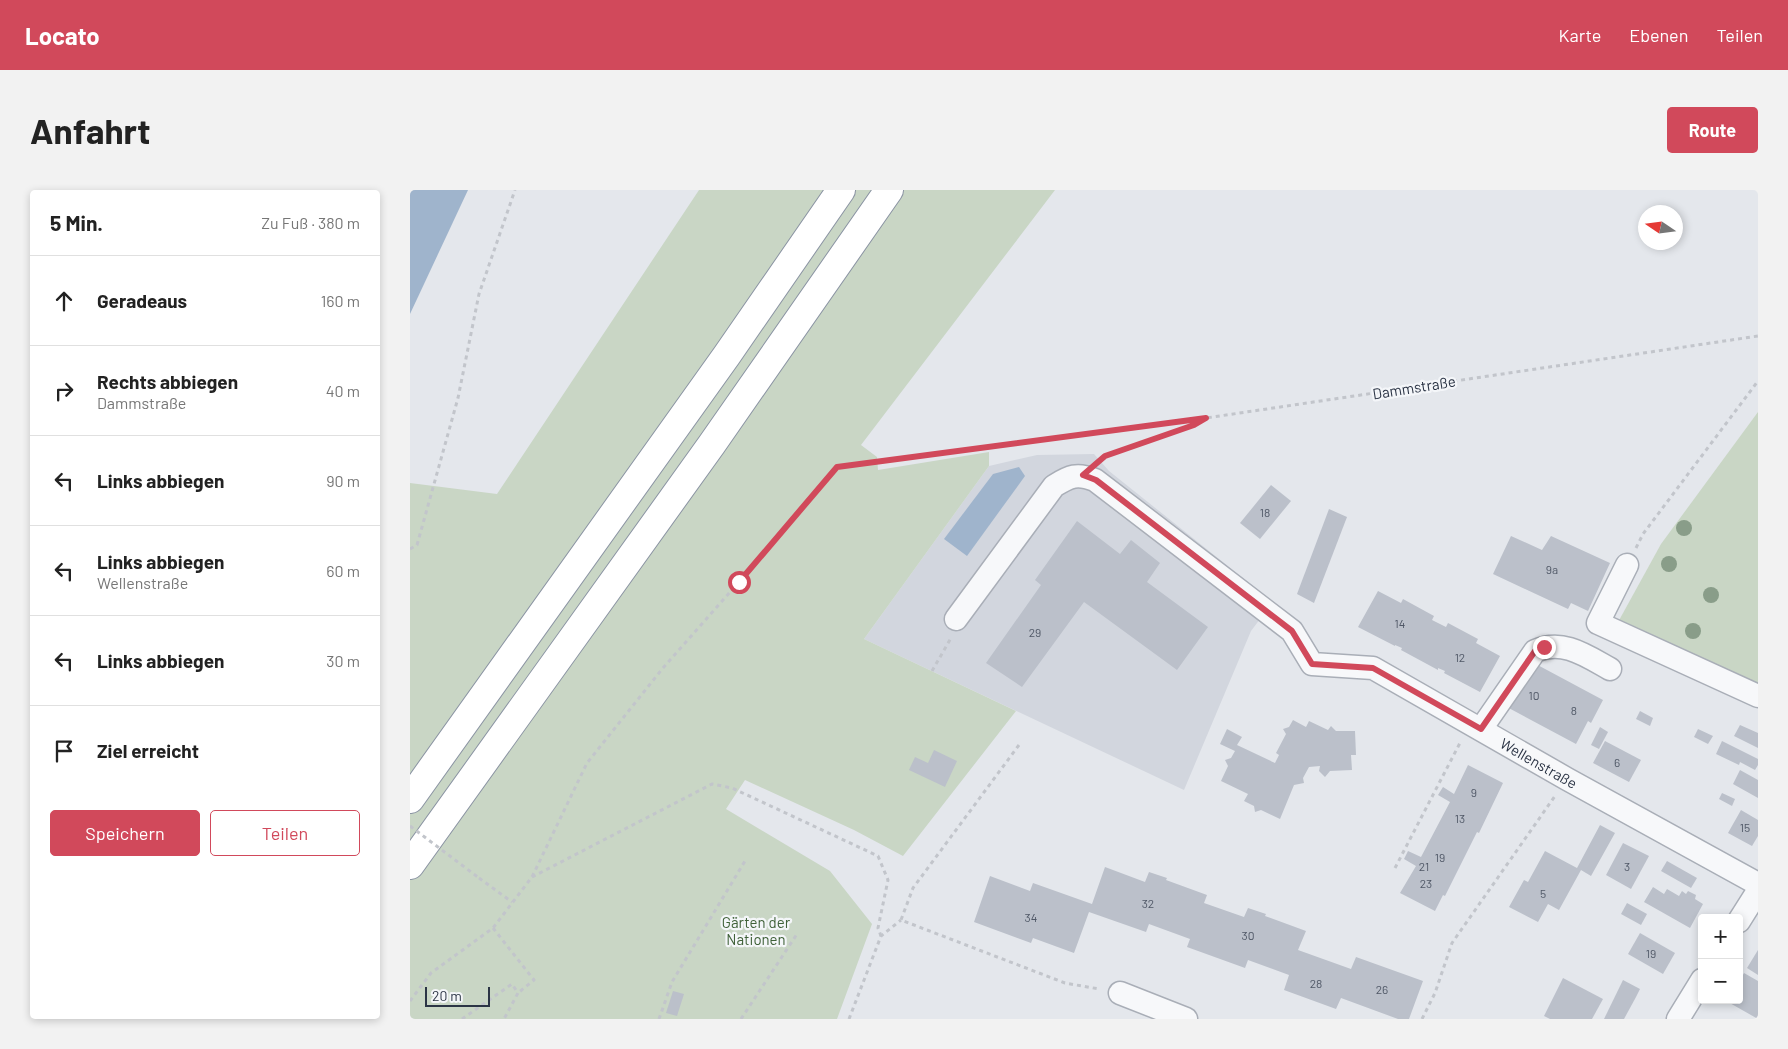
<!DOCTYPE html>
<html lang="de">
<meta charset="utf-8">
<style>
:root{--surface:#fff;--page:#f2f2f2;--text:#222;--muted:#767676;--line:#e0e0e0;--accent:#d1495b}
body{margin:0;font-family:Barlow,sans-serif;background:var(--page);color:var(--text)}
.controls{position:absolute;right:15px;bottom:15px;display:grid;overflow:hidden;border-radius:5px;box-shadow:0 2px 8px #0003}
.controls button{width:45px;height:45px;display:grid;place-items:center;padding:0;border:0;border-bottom:1px solid var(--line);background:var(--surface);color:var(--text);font:25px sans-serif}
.compass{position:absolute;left:1228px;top:15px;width:45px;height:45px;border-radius:50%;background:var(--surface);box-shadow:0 2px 8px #0003;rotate:283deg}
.scale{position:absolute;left:15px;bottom:12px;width:65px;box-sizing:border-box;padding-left:5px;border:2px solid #2b3445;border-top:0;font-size:14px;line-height:18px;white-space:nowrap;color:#2b3445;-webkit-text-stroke:4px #f4f6f9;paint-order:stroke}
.stop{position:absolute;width:15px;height:15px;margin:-11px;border:4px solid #d1495b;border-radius:50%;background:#fff}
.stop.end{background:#d1495b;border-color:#fff;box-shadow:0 1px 5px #0008}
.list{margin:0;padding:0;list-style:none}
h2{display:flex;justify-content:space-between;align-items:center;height:65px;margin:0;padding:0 20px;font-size:21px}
h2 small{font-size:16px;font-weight:400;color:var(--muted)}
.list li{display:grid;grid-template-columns:32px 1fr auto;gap:15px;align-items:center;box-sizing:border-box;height:90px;padding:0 20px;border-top:1px solid var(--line)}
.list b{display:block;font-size:19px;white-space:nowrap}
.list p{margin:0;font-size:16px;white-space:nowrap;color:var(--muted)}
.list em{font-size:16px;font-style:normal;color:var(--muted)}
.actions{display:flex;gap:10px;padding:15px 20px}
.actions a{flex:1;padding:11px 0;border:1px solid var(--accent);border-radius:5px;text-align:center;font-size:18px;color:var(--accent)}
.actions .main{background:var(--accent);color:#fff}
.icon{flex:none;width:28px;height:28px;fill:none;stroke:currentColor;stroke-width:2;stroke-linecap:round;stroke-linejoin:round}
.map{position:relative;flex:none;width:1348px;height:829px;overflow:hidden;border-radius:5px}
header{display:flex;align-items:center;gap:30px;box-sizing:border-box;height:70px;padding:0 25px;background:var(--accent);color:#fff}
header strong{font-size:24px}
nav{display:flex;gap:28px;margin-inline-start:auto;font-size:18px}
.intro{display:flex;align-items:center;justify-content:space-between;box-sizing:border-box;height:120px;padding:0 30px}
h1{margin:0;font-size:35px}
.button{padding:12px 22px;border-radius:5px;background:var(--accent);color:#fff;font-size:18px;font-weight:700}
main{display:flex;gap:30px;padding:0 30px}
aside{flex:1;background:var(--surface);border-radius:5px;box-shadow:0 2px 8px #0003}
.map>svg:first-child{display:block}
.built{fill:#d2d6de}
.green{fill:#c9d6c5}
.water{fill:#9fb4cc}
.building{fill:#bbc0ca}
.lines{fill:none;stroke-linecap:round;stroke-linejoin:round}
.minor-casing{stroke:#a9aeb7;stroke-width:25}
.highway-casing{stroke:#8b94a3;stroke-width:30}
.path{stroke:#c2c5cb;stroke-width:3;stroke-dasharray:4 4;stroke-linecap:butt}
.minor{stroke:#f7f8fa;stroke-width:22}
.highway{stroke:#fff;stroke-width:28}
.path-bridge{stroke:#c2c5cb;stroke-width:3;stroke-dasharray:4 4;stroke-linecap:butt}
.tree{fill:#899d89}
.route{stroke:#d1495b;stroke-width:6}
.labels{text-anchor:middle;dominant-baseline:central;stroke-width:4.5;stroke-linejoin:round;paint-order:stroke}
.number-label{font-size:12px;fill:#4f5766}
.street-label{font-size:15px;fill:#2b3445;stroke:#f4f6f9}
.park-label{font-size:15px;fill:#3f6138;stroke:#f4f6f9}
</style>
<header>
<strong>Locato</strong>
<nav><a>Karte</a><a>Ebenen</a><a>Teilen</a></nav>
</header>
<div class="intro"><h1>Anfahrt</h1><a class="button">Route</a></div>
<main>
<aside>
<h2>5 Min.<small>Zu Fuß · 380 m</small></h2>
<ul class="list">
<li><svg class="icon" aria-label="ahead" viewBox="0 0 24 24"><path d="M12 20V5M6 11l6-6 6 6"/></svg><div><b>Geradeaus</b></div><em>160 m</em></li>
<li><svg class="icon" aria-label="right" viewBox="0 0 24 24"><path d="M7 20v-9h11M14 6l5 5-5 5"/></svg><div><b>Rechts abbiegen</b><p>Dammstraße</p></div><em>40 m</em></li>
<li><svg class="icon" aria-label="left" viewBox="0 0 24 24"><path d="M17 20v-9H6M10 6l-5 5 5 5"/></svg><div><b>Links abbiegen</b></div><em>90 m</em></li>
<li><svg class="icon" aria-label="left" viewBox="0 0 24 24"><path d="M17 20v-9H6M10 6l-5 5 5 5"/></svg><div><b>Links abbiegen</b><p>Wellenstraße</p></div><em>60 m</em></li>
<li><svg class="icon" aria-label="left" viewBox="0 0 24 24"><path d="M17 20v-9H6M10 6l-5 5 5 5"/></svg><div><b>Links abbiegen</b></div><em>30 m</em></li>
<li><svg class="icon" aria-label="arrive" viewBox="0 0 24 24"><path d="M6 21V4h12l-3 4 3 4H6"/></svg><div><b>Ziel erreicht</b></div></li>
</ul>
<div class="actions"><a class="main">Speichern</a><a>Teilen</a></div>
</aside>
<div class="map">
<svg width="1348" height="829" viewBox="0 0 1348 829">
<rect width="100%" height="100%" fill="#e4e7ec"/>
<!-- built -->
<path class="built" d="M684,264L699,281L863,412L841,441L774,600L454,449L579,276L627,265Z"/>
<!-- green -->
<g class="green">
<path d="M289,0H645L451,255L467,267L468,280L579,262V276L454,449L606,521L493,666L444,640L335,590L316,619L420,681L462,734L427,829H0V293L87,304Z"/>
<path d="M1348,222V497L1207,434L1251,354Z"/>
</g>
<!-- water -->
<g class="water">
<path d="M0,0H58L0,124Z"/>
<path d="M609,277L615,286L557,366L534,349L583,284Z"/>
</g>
<!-- building -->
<g class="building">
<path d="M861,295L881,311L850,349L830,333Z"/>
<path d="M919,319L937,327L904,413L887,404Z"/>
<path d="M667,331L710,364L721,350L750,373L737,392L798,437L767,480L674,412L612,497L576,473L631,395L625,390Z"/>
<path d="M1101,346L1132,360L1141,346L1200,373L1178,421L1161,413L1158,419L1083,384Z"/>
<path d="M968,401L991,413L993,409L1024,426L1022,430L1036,437L1038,433L1068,449L1066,453L1090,466L1070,502L1034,483L1035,481L1028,478V480L991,460L992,458L985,455V456L948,437Z"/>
<path d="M1122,472L1193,510L1181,533L1178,531L1166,554L1095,516Z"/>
<path d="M1230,521L1243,528L1240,536L1226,529Z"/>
<path d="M883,530L896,537L899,531L918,540L921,536L926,541H945L946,565H941L942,580L920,581L915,587L909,581L910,576L899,577L893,588L894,593L884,595L870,629L851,620L845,622L844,616L834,611L838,604L811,591L818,576L815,570L821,568L825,561L810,554L817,539L832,547L827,555L865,573L869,565L866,563L876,544L873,539L879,537Z"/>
<path d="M1330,535L1348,543V558L1324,546Z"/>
<path d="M1190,537L1198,542L1189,559L1181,555Z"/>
<path d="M1288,539L1303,546L1298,554L1284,547Z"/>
<path d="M1195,551L1231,570L1219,592L1183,573Z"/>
<path d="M1312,551L1348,569V575L1345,580L1330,572L1329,575L1306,564Z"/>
<path d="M524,560L547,571L535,597L499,580L505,567L518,573Z"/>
<path d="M1058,575L1093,593L1069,643L1067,642L1035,706L1033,705L1025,721L990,703L1006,676L994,669L998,661L1011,667L1040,612L1028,605L1033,597L1044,604Z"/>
<path d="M1330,580L1348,590V608L1323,594Z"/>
<path d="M1312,603L1325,609L1322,616L1309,609Z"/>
<path d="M1331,620L1348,630V646L1342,656L1318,643Z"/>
<path d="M1190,635L1205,643L1181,686L1171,680L1149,720L1138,714L1128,732L1099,717L1114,690L1118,692L1135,661L1167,678Z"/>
<path d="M1213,653L1239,666L1221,699L1196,685Z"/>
<path d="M1257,671L1287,688L1281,698L1251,681Z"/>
<path d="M695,677L735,692L739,682L757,688L756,690L797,705L794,713L834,727L838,718L856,724L855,726L896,741L888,760L941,779L946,767L1013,791L999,829H988L931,808L926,819L874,800L879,785L838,770L835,778L777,757L780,749L739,734L736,742L679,722L664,763L623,748L621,753L564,732L580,686L620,701L623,693L682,714Z"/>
<path d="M1243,697L1254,704L1257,699L1269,706L1272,701L1276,704L1278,701L1286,705L1285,709L1293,714L1280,738L1234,712Z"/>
<path d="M1217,713L1237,724L1231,735L1211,724Z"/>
<path d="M1230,743L1265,763L1253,784L1218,764Z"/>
<path d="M1348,760V785L1337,778Z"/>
<path d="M1334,783L1348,791V829L1318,812L1319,810H1329V792Z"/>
<path d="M1153,788L1193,809L1182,829H1140L1134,826Z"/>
<path d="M1213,790L1230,799L1226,807L1214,829H1194Z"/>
<path d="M263,801L274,804L267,826L256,823Z"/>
</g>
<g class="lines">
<!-- minor casing -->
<g class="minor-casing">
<g id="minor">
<path d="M1217,375L1188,433L1348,506"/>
<path id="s1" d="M546,429L644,296C660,286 667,283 685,290L882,441L902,474L963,478L1157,589L1348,694"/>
<path d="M1071,539L1125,461C1153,449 1175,465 1200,479"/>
<path d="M1329,731L1348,701"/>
<path d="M710,803L776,829"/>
<path d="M1268,829L1292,790"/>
</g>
</g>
<!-- highway casing -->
<g class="highway-casing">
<g id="highway">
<path d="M0,609L317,165L431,0"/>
<path d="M0,675L302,254L479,0"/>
</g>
</g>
<!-- path -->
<g class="path">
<path d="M691,270L695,266L784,235L794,230"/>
<path d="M1226,358L1233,344L1348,191"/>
<path d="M0,359L7,355L48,208L69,104L105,0"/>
<path d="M522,481L541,448"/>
<path d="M609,555L503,698L491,730L655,793L689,799"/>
<path d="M985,678L1051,551"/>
<path d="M122,687L302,594L322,598L468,666L478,690L468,738L471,746"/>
<path d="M69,688L102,712"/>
<path d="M83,738L124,790L108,803"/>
<path d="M0,811L21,783L83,738L122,687L177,573L253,478L329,392L427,277L796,228L1348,146"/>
<path d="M52,829L102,794L108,803L94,829"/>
<path d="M249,829L262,792L335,671"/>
<path d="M331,829L387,744"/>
<path d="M439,829L471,746L491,730"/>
<path d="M1012,829L1025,803L1042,753L1145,606"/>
</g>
<!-- minor -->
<use href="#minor" class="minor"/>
<!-- highway -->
<use href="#highway" class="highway"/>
<!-- path-bridge -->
<path class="path-bridge" d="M0,636L69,688"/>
</g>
<!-- trees -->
<g class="tree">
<circle cx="1274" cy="338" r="8"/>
<circle cx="1259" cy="374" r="8"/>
<circle cx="1301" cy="405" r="8"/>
<circle cx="1283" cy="441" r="8"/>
</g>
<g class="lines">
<!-- route -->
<path class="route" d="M329,392L427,277L796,228L784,235L695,266L673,285L686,290L882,441L902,474L963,478L1071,539L1125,461L1134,457"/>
</g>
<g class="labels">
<!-- number labels -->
<g class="number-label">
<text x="855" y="322">18</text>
<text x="1142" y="379">9a</text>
<text x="990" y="433">14</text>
<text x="625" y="442">29</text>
<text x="1050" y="467">12</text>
<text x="1124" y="505">10</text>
<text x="1164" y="520">8</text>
<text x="1207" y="572">6</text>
<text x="1064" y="602">9</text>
<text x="1050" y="628">13</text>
<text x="1335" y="637">15</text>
<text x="1030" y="667">19</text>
<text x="1014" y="676">21</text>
<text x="1217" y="676">3</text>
<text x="1016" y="693">23</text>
<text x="1133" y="703">5</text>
<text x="738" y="713">32</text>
<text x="621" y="727">34</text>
<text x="838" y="745">30</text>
<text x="1241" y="763">19</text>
<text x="906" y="793">28</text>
<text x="972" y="799">26</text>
</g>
<!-- street labels -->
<g class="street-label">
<text transform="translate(1004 197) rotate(-9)">Dammstraße</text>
<text stroke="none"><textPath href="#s1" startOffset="748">Wellenstraße</textPath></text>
</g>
<!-- park labels -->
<g class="park-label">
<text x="346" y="732">Gärten der<tspan x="346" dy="17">Nationen</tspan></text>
</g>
</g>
</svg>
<div class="controls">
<button>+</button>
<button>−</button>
</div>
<svg class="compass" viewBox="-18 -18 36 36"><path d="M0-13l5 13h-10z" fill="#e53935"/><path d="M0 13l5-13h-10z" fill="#767676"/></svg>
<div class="scale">20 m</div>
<div class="stop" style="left:329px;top:392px"></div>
<div class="stop end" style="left:1134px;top:457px"></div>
</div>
</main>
